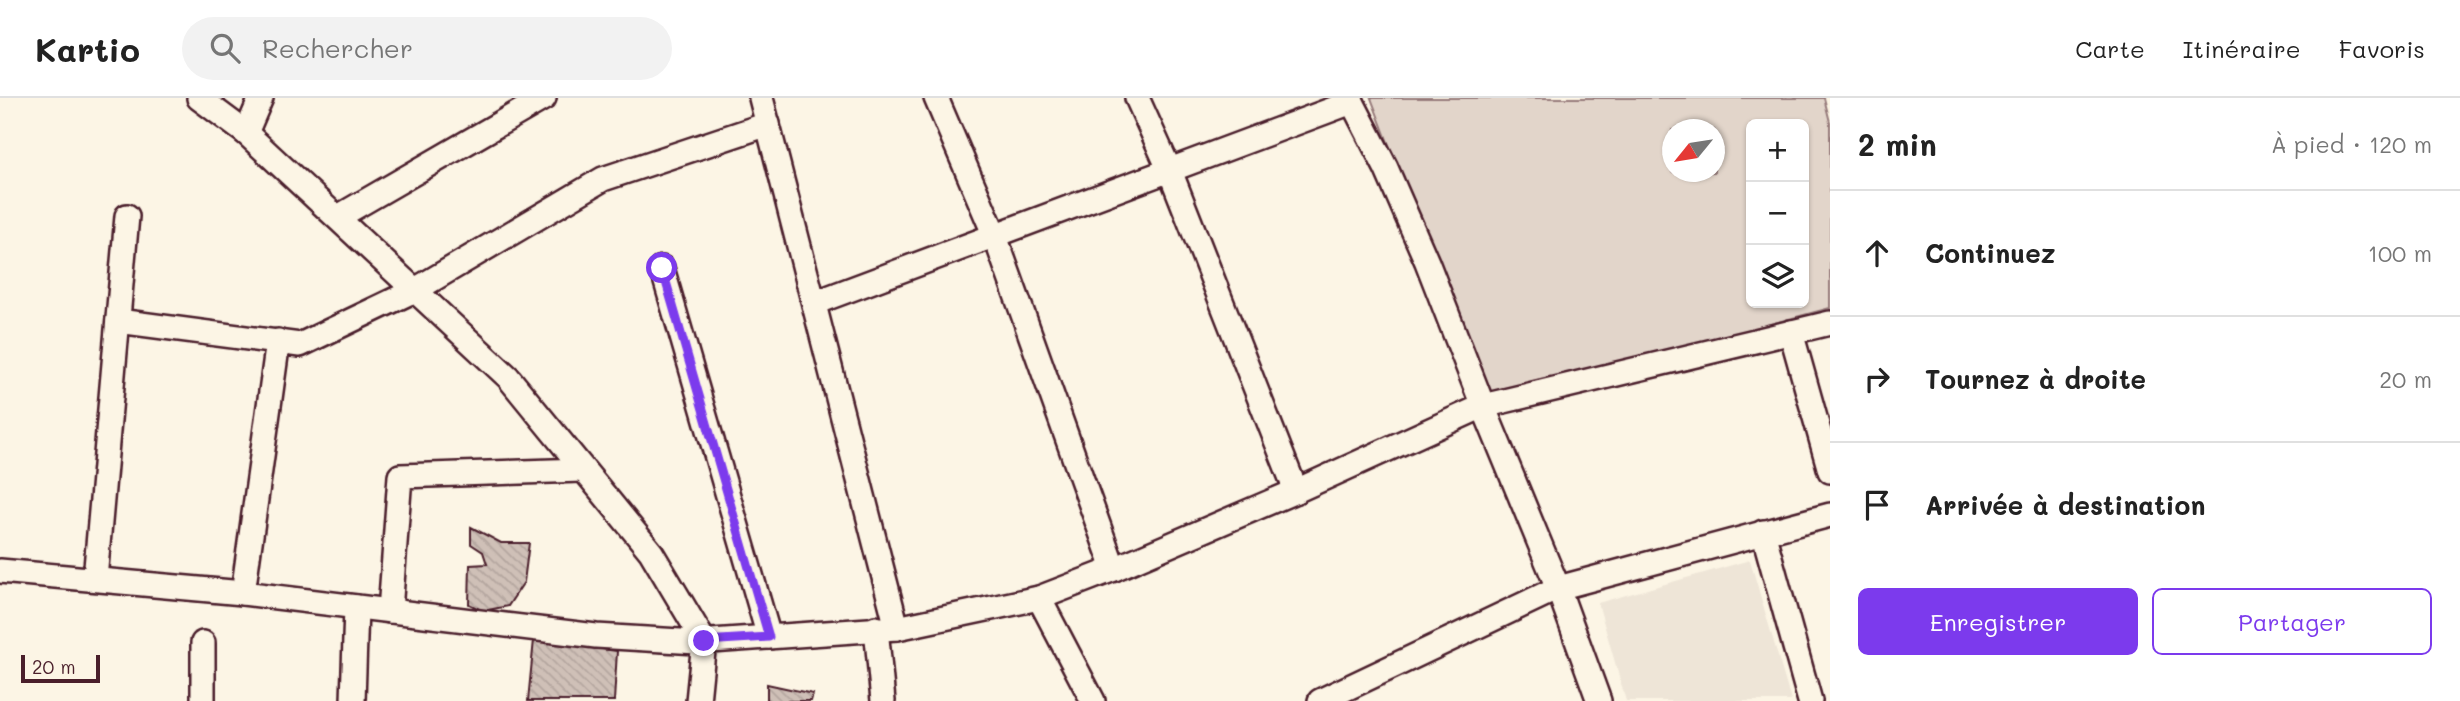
<!DOCTYPE html>
<html lang="fr">
<meta charset="utf-8">
<style>
:root{--surface:#fff;--page:#f2f2f2;--text:#222;--muted:#767676;--line:#e0e0e0;--accent:#7c3aed}
body{margin:0;font-family:Mali,sans-serif;background:var(--page);color:var(--text)}
.controls{position:absolute;right:21px;top:21px;display:grid;overflow:hidden;border-radius:10px;box-shadow:0 2px 5px #0004}
.controls button{width:63px;height:63px;display:grid;place-items:center;padding:0;border:0;border-bottom:2px solid var(--line);background:var(--surface);color:var(--text);font:35px sans-serif}
.compass{position:absolute;left:1662px;top:21px;width:63px;height:63px;border-radius:50%;background:var(--surface);box-shadow:0 2px 5px #0004;rotate:240deg}
.scale{position:absolute;left:21px;bottom:18px;width:79px;box-sizing:border-box;padding-left:7px;border:4px solid #4a1f2b;border-top:0;font-size:19px;line-height:24px;white-space:nowrap;color:#4a1f2b;-webkit-text-stroke:5px #fcf5e5;paint-order:stroke}
.stop{position:absolute;width:21px;height:21px;margin:-16px;border:5px solid #7c3aed;border-radius:50%;background:#fff}
.stop.end{background:#7c3aed;border-color:#fff;box-shadow:0 2px 7px #0008}
.list{margin:0;padding:0;list-style:none}
h2{display:flex;justify-content:space-between;align-items:center;height:91px;margin:0;padding:0 28px;font-size:30px}
h2 small{font-size:23px;font-weight:400;color:var(--muted)}
.list li{display:grid;grid-template-columns:46px 1fr auto;gap:21px;align-items:center;box-sizing:border-box;height:126px;padding:0 28px;border-top:2px solid var(--line)}
.list b{display:block;font-size:26px;white-space:nowrap}
.list em{font-size:23px;font-style:normal;color:var(--muted)}
.actions{display:flex;gap:14px;padding:21px 28px}
.actions a{flex:1;padding:16px 0;border:2px solid var(--accent);border-radius:10px;text-align:center;font-size:24px;color:var(--accent)}
.actions .main{background:var(--accent);color:#fff}
.icon{flex:none;width:38px;height:38px;fill:none;stroke:currentColor;stroke-width:2;stroke-linecap:round;stroke-linejoin:round}
.map{position:relative;flex:none;width:1830px;height:603px;overflow:hidden}
header{display:flex;align-items:center;gap:42px;box-sizing:border-box;height:98px;padding:0 35px;background:var(--surface);border-bottom:2px solid var(--line)}
header strong{font-size:33px}
nav{display:flex;gap:38px;margin-inline-start:auto;font-size:24px}
.search{width:490px;height:63px;background:var(--page);display:flex;align-items:center;gap:18px;box-sizing:border-box;padding:0 24px;border-radius:38px;color:var(--muted);font-size:26px}
main{display:flex}
aside{flex:1;background:var(--surface)}
.map>svg:first-child{display:block}
.built{fill:#eee5d7}
.pitch{fill:#e2d5ca;stroke:#967a7a;stroke-width:2;fill-rule:evenodd}
.building{fill:url(#building-back-hatch);stroke:#4a1f2b;stroke-width:2}
.lines{fill:none;stroke-linecap:round;stroke-linejoin:round}
.minor-casing{stroke:#4a1f2b;stroke-width:28}
.minor{stroke:#fcf5e5;stroke-width:23}
.route{stroke:#7c3aed;stroke-width:9}
</style>
<header>
<strong>Kartio</strong>
<div class="search"><svg class="icon" aria-label="search" viewBox="0 0 24 24"><circle cx="10" cy="10" r="6"/><path d="M15 15l6 6"/></svg>Rechercher</div>
<nav><a>Carte</a><a>Itinéraire</a><a>Favoris</a></nav>
</header>
<main>
<div class="map">
<svg width="1830" height="603" viewBox="0 0 1830 603">
<defs>
<pattern id="building-back-hatch" width="6" height="6" patternUnits="userSpaceOnUse" patternTransform="scale(1.75)"><rect width="6" height="6" fill="#cfc0b7"/><path d="M-1 5l2 2M0 0l6 6M5-1l2 2" fill="none" stroke="#b3a59e"/></pattern>
</defs>
<rect width="100%" height="100%" fill="#fcf5e5"/>
<filter id="ink" filterUnits="userSpaceOnUse"><feTurbulence type="fractalNoise" baseFrequency=".0143" numOctaves="2"/><feDisplacementMap in="SourceGraphic" scale="14" xChannelSelector="R" yChannelSelector="G"/><feConvolveMatrix kernelMatrix="1 2 1 2 8 2 1 2 1" color-interpolation-filters="sRGB"/></filter>
<g filter="url(#ink)">
<!-- built -->
<path class="built" d="M1750,462L1791,603H1626L1598,505Z"/>
<!-- pitch -->
<path class="pitch" d="M1371,0H1824L1830,24V210L1487,302ZM1751,26H1804V205H1751ZM1672,32H1714V74H1672Z"/>
<!-- building -->
<g class="building">
<path d="M471,429L501,445H529L524,484L508,508L483,513L469,506L470,467L487,466L483,454L471,446Z"/>
<path d="M534,542L617,553L614,603H528Z"/>
<path d="M767,586L813,596L811,603H767Z"/>
</g>
<g class="lines">
<!-- minor casing -->
<g class="minor-casing">
<g id="minor">
<path d="M199,0L246,35L508,279L651,454L704,543L698,603"/>
<path d="M761,0L897,530"/>
<path d="M936,0L995,138L1114,471"/>
<path d="M1137,0L1170,73L1296,393"/>
<path d="M1350,0L1386,70L1427,164L1483,308L1558,490L1599,603"/>
<path d="M246,35L261,0"/>
<path d="M338,119L544,0"/>
<path d="M662,170L769,539"/>
<path d="M814,205L1352,4"/>
<path d="M118,223L300,247L415,192L603,81L768,26"/>
<path d="M1791,234L1830,373"/>
<path d="M1763,434L1810,603"/>
<path d="M0,473L243,495L596,538L697,544L897,530L1039,500L1114,471L1296,393L1483,308L1830,225"/>
<path d="M95,481L127,118"/>
<path d="M243,495L278,243"/>
<path d="M1039,500L1093,603"/>
<path d="M390,513L400,378L582,372"/>
<path d="M876,530L883,603"/>
<path d="M203,545V603"/>
<path d="M353,603L356,509"/>
<path d="M1320,603L1558,490L1830,417"/>
</g>
</g>
<!-- minor -->
<use href="#minor" class="minor"/>
</g>
</g>
<g class="lines" filter="url(#ink)">
<!-- route -->
<path class="route" d="M662,170L769,539L704,543"/>
</g>
</svg>
<div class="controls">
<button>+</button>
<button>−</button>
<button><svg class="icon" aria-label="layers" viewBox="0 0 24 24"><path d="M12 4l9 5-9 5-9-5zM3 14l9 5 9-5"/></svg></button>
</div>
<svg class="compass" viewBox="-18 -18 36 36"><path d="M0-13l5 13h-10z" fill="#e53935"/><path d="M0 13l5-13h-10z" fill="#767676"/></svg>
<div class="scale">20 m</div>
<div class="stop" style="left:662px;top:170px"></div>
<div class="stop end" style="left:704px;top:543px"></div>
</div>
<aside>
<h2>2 min<small>À pied · 120 m</small></h2>
<ul class="list">
<li><svg class="icon" aria-label="ahead" viewBox="0 0 24 24"><path d="M12 20V5M6 11l6-6 6 6"/></svg><div><b>Continuez</b></div><em>100 m</em></li>
<li><svg class="icon" aria-label="right" viewBox="0 0 24 24"><path d="M7 20v-9h11M14 6l5 5-5 5"/></svg><div><b>Tournez à droite</b></div><em>20 m</em></li>
<li><svg class="icon" aria-label="arrive" viewBox="0 0 24 24"><path d="M6 21V4h12l-3 4 3 4H6"/></svg><div><b>Arrivée à destination</b></div></li>
</ul>
<div class="actions"><a class="main">Enregistrer</a><a>Partager</a></div>
</aside>
</main>
